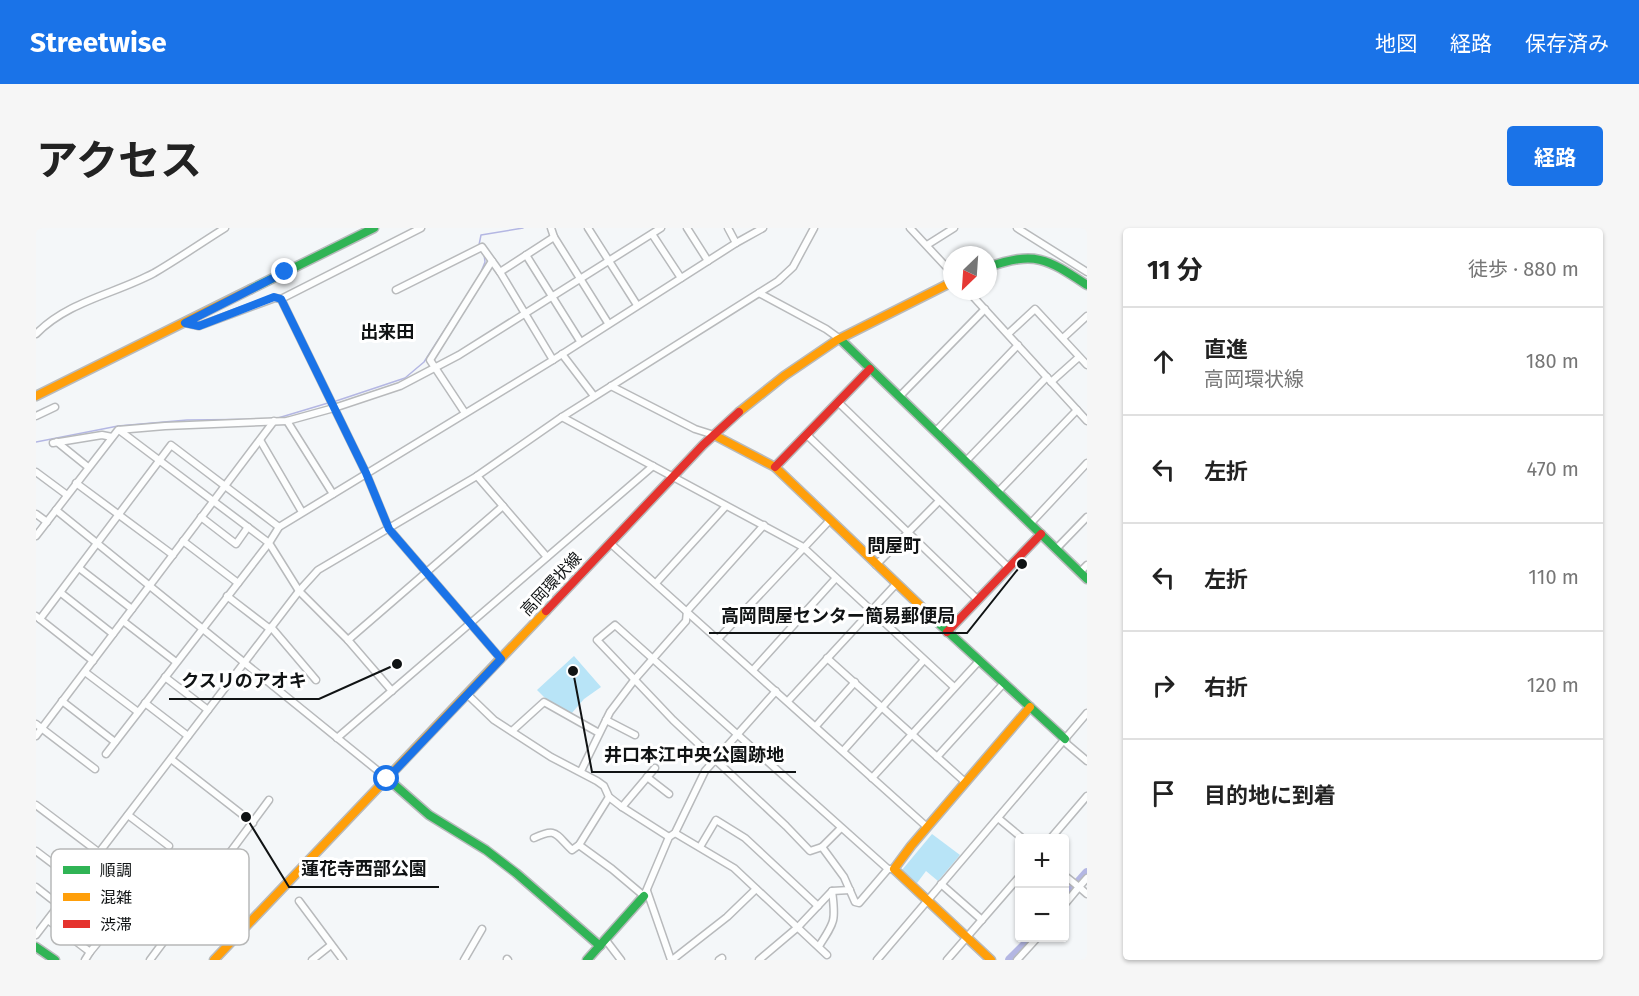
<!DOCTYPE html>
<html lang="ja">
<meta charset="utf-8">
<style>
:root{--surface:#fff;--page:#f6f6f6;--text:#222;--muted:#767676;--line:#e0e0e0;--accent:#1a73e8}
body{margin:0;font-family:"Fira Sans","Noto Sans JP",sans-serif;background:var(--page);color:var(--text)}
.controls{position:absolute;right:18px;bottom:18px;display:grid;overflow:hidden;border-radius:6px;box-shadow:0 2px 4px #0004}
.controls button{width:54px;height:54px;display:grid;place-items:center;padding:0;border:0;border-bottom:2px solid var(--line);background:var(--surface);color:var(--text);font:30px sans-serif}
.compass{position:absolute;left:907px;top:18px;width:54px;height:54px;border-radius:50%;background:var(--surface);box-shadow:0 2px 4px #0004;rotate:205deg}
.stop{position:absolute;width:18px;height:18px;margin:-14px;border:4px solid #1a73e8;border-radius:50%;background:#fff}
.stop.end{background:#1a73e8;border-color:#fff;box-shadow:0 2px 6px #0008}
.list{margin:0;padding:0;list-style:none}
h2{display:flex;justify-content:space-between;align-items:center;height:78px;margin:0;padding:0 24px;font-size:26px}
h2 small{font-size:20px;font-weight:400;color:var(--muted)}
.list li{display:grid;grid-template-columns:39px 1fr auto;gap:18px;align-items:center;box-sizing:border-box;height:108px;padding:0 24px;border-top:2px solid var(--line)}
.list b{display:block;font-size:22px;white-space:nowrap}
.list p{margin:0;font-size:20px;white-space:nowrap;color:var(--muted)}
.list em{font-size:20px;font-style:normal;color:var(--muted)}
.icon{flex:none;width:33px;height:33px;fill:none;stroke:currentColor;stroke-width:2;stroke-linecap:round;stroke-linejoin:round}
.map{position:relative;flex:none;width:1051px;height:732px;overflow:hidden;border-radius:6px}
header{display:flex;align-items:center;gap:36px;box-sizing:border-box;height:84px;padding:0 30px;background:var(--accent);color:#fff}
header strong{font-size:28px}
nav{display:flex;gap:33px;margin-inline-start:auto;font-size:21px}
.intro{display:flex;align-items:center;justify-content:space-between;box-sizing:border-box;height:144px;padding:0 36px}
h1{margin:0;font-size:42px}
.button{padding:15px 27px;border-radius:6px;background:var(--accent);color:#fff;font-size:21px;font-weight:700}
main{display:flex;gap:36px;padding:0 36px}
aside{flex:1;background:var(--surface);border-radius:6px;box-shadow:0 2px 4px #0004}
.map>svg:first-child{display:block}
.green{fill:#b8e4f7}
.lines{fill:none;stroke-linecap:round;stroke-linejoin:round}
.stream{stroke:#b4b7e3;stroke-width:1.5}
.river{stroke:#b4b7e3;stroke-width:10}
.street-casing{stroke:#b8babc;stroke-width:9}
.fast-casing{stroke:#b8babc;stroke-width:11}
.slow-casing{stroke:#b8babc;stroke-width:11}
.jam-casing{stroke:#b8babc;stroke-width:11}
.street{stroke:#fdfefe;stroke-width:6}
.fast{stroke:#30b455;stroke-width:8}
.slow{stroke:#ff9f0a;stroke-width:8}
.jam{stroke:#e5322d;stroke-width:8}
.route{stroke:#1a73e8;stroke-width:8}
.labels{text-anchor:middle;dominant-baseline:central;stroke-width:6;stroke-linejoin:round;paint-order:stroke}
.street-label{font-size:16px;fill:#101314;stroke:#fff}
.neighbourhood-label{font-size:18px;font-weight:bold;fill:#101314;stroke:#fff}
.key{fill:#fff;stroke:#b7b8b8;stroke-width:1.5}
.key-label{font-size:16px;fill:#101314}
.leader{fill:none;stroke:#101314;stroke-width:2}
.callout-dot{fill:#101314;stroke:#fff;stroke-width:2}
.callout-label{font-size:18px;text-anchor:middle;font-weight:bold;fill:#101314;stroke:#fff;stroke-width:6;stroke-linejoin:round;paint-order:stroke}
</style>
<header>
<strong>Streetwise</strong>
<nav><a>地図</a><a>経路</a><a>保存済み</a></nav>
</header>
<div class="intro"><h1>アクセス</h1><a class="button">経路</a></div>
<main>
<div class="map">
<svg width="1051" height="732" viewBox="0 0 1051 732">
<rect width="100%" height="100%" fill="#f4f7f9"/>
<!-- green -->
<g class="green">
<path d="M538,428L565,459L548,471L535,486L509,470L501,462Z"/>
<path d="M896,606L924,627L902,653L890,643L881,655L866,642Z"/>
</g>
<g class="lines">
<!-- stream -->
<g class="stream">
<path d="M443,17L445,7L487,0"/>
<path d="M445,44L449,34L448,26"/>
<path d="M297,174L369,150L388,134L417,89"/>
<path d="M242,190L292,175"/>
<path d="M0,214L82,198L151,192L235,191"/>
</g>
<!-- river -->
<g class="river">
<path d="M1028,671L1051,645"/>
<path d="M974,732L996,710"/>
</g>
<!-- street casing -->
<g class="street-casing">
<g id="street">
<path d="M515,0L518,9L572,95"/>
<path d="M552,0L601,77"/>
<path d="M651,0L672,33"/>
<path d="M692,0L700,15"/>
<path d="M874,0L916,45"/>
<path d="M981,0L1051,44"/>
<path d="M616,6L645,50"/>
<path d="M891,17L918,0"/>
<path d="M490,27L544,113"/>
<path d="M360,62L446,19L464,44"/>
<path d="M932,63L1051,193"/>
<path d="M723,65L790,101L804,111"/>
<path d="M245,71L385,0"/>
<path d="M149,95L163,98L239,70L245,71L330,245L353,301L465,431"/>
<path d="M0,106C32,73 79,66 118,45C142,31 165,15 189,0"/>
<path d="M972,106L999,81L1051,137"/>
<path d="M1027,110L1051,88"/>
<path d="M526,126L558,168"/>
<path d="M517,132L464,44L518,9"/>
<path d="M1015,154L1043,129"/>
<path d="M575,158L659,201L678,207"/>
<path d="M863,169L949,81"/>
<path d="M802,174L973,340"/>
<path d="M429,185L394,132L456,33"/>
<path d="M0,188L19,179"/>
<path d="M526,189L767,319L918,459"/>
<path d="M251,193L297,266"/>
<path d="M899,204L982,117"/>
<path d="M771,207L942,372"/>
<path d="M224,212L266,284"/>
<path d="M21,214L52,239"/>
<path d="M17,215L66,207L76,209"/>
<path d="M930,233L1011,149"/>
<path d="M0,244L31,267"/>
<path d="M441,248L511,329"/>
<path d="M40,255L137,327"/>
<path d="M962,264L1041,182"/>
<path d="M20,282L352,551"/>
<path d="M0,286L11,294"/>
<path d="M165,289L200,316L212,299"/>
<path d="M995,295L1051,235"/>
<path d="M0,308L82,202L129,198L251,193L298,180L364,158L423,127L625,0"/>
<path d="M147,313L202,355"/>
<path d="M574,315L891,599"/>
<path d="M1020,321L1051,289"/>
<path d="M840,337L903,273"/>
<path d="M43,340L96,381"/>
<path d="M1044,344L1051,337"/>
<path d="M620,355L690,278"/>
<path d="M25,365L77,406"/>
<path d="M191,368L234,401"/>
<path d="M0,388L57,433"/>
<path d="M4,391L135,217L243,299"/>
<path d="M87,393L140,434"/>
<path d="M235,399L280,452"/>
<path d="M682,411L794,292"/>
<path d="M312,412L467,278"/>
<path d="M791,430L929,554"/>
<path d="M717,442L800,350"/>
<path d="M49,444L102,484"/>
<path d="M129,449L172,482"/>
<path d="M356,463L312,412L263,363L233,315L243,299L517,132L700,15L727,0"/>
<path d="M431,466L458,492L515,529L561,553L568,558L573,569L586,579L633,609"/>
<path d="M26,473L79,514"/>
<path d="M752,473L860,356"/>
<path d="M109,475L152,508"/>
<path d="M570,492L599,507"/>
<path d="M0,496L59,541"/>
<path d="M780,498L819,454"/>
<path d="M476,503L508,474L563,505"/>
<path d="M0,508L238,193"/>
<path d="M301,510L617,238"/>
<path d="M1029,511L1031,516L1051,533"/>
<path d="M807,523L888,432"/>
<path d="M70,526L233,315L83,202"/>
<path d="M901,529L968,455"/>
<path d="M135,531L217,595"/>
<path d="M545,543L574,484L599,451L650,393L651,383L728,297"/>
<path d="M611,549L633,566"/>
<path d="M836,550L943,433"/>
<path d="M0,577L147,688"/>
<path d="M586,579L619,540"/>
<path d="M92,587L133,618"/>
<path d="M962,590L986,610"/>
<path d="M805,600L786,619L774,623L750,598L637,492L561,412L579,397L852,641H858"/>
<path d="M639,605L698,640L791,727"/>
<path d="M498,610C521,599 519,606 536,622L543,617L573,569"/>
<path d="M1015,610L1051,568"/>
<path d="M543,617L576,641L608,668L633,609L639,605L669,543L740,463"/>
<path d="M664,619L680,592L709,610L782,678"/>
<path d="M786,619L808,649L819,674L823,675L852,641"/>
<path d="M0,623L41,654"/>
<path d="M1028,647L1043,659L1028,677"/>
<path d="M1051,650L1043,659L1051,666"/>
<path d="M905,656L946,692"/>
<path d="M107,658L95,674L135,704"/>
<path d="M0,659L23,677"/>
<path d="M611,663L635,732"/>
<path d="M263,673L307,732"/>
<path d="M12,692L54,724L95,674"/>
<path d="M0,707L263,363L282,342L441,248L526,189L742,53L757,39L778,0"/>
<path d="M569,711L585,732"/>
<path d="M783,718C799,694 800,692 796,663"/>
<path d="M471,731L472,732"/>
<path d="M49,732L54,724"/>
<path d="M114,732L233,572"/>
<path d="M276,732L295,717"/>
<path d="M428,732L446,701"/>
<path d="M636,732L691,689L720,661"/>
<path d="M683,732L686,730"/>
<path d="M723,732L762,699L796,663L814,662"/>
<path d="M841,732L1051,485"/>
<path d="M911,732L984,648"/>
<path d="M981,732L1001,710"/>
</g>
</g>
<!-- fast casing -->
<g class="fast-casing">
<g id="fast">
<path d="M952,39C1000,23 1010,30 1051,57"/>
<path d="M215,61L338,0"/>
<path d="M804,111L1051,351"/>
<path d="M898,391L1029,511"/>
<path d="M352,551L393,587L450,622L480,645L564,718"/>
<path d="M0,719L19,732"/>
<path d="M551,732L608,668"/>
</g>
</g>
<!-- slow casing -->
<g class="slow-casing">
<g id="slow">
<path d="M0,168L215,61"/>
<path d="M703,184L748,148L801,112L916,54"/>
<path d="M678,207L739,239L898,391"/>
<path d="M178,732L510,383"/>
<path d="M955,732L858,641L875,618L994,479"/>
</g>
</g>
<!-- jam casing -->
<g class="jam-casing">
<g id="jam">
<path d="M739,239L834,141"/>
<path d="M510,383L667,217L703,184"/>
<path d="M911,404L1005,306"/>
</g>
</g>
<!-- street -->
<use href="#street" class="street"/>
<!-- fast -->
<use href="#fast" class="fast"/>
<!-- slow -->
<use href="#slow" class="slow"/>
<!-- jam -->
<use href="#jam" class="jam"/>
</g>
<g class="lines">
<!-- route -->
<path class="route" d="M249,44L149,95L163,98L238,69L245,71L330,245L353,301L465,431L351,551"/>
</g>
<g class="labels">
<!-- street labels -->
<g class="street-label">
<text transform="translate(515 356) rotate(-47)">高岡環状線</text>
</g>
<!-- neighbourhood labels -->
<g class="neighbourhood-label">
<text x="351" y="104">出来田</text>
<text x="858" y="318">問屋町</text>
</g>
</g>
<!-- legend -->
<rect x="15" y="621" width="198" height="96" rx="9" class="key"/>
<rect x="27" y="638" width="27" height="8" fill="#30b455"/>
<rect x="27" y="665" width="27" height="8" fill="#ff9f0a"/>
<rect x="27" y="692" width="27" height="8" fill="#e5322d"/>
<g class="key-label">
<text x="64" y="648">順調</text>
<text x="64" y="675">混雑</text>
<text x="64" y="702">渋滞</text>
</g>
<!-- callouts -->
<path class="leader" d="M986 336L931 405H673M361 436L283 471H133M537 443L556 544H760M210 589L253 659H403"/>
<g class="callout-dot">
<circle cx="986" cy="336" r="6"/>
<circle cx="361" cy="436" r="6"/>
<circle cx="537" cy="443" r="6"/>
<circle cx="210" cy="589" r="6"/>
</g>
<g class="callout-label">
<text x="802" y="394">高岡問屋センター簡易郵便局</text>
<text x="208" y="459">クスリのアオキ</text>
<text x="658" y="533">井口本江中央公園跡地</text>
<text x="328" y="647">蓮花寺西部公園</text>
</g>
</svg>
<div class="controls">
<button>+</button>
<button>−</button>
</div>
<svg class="compass" viewBox="-18 -18 36 36"><path d="M0-13l5 13h-10z" fill="#e53935"/><path d="M0 13l5-13h-10z" fill="#767676"/></svg>
<div class="stop" style="left:351px;top:551px"></div>
<div class="stop end" style="left:249px;top:44px"></div>
</div>
<aside>
<h2>11 分<small>徒歩 · 880 m</small></h2>
<ul class="list">
<li><svg class="icon" aria-label="ahead" viewBox="0 0 24 24"><path d="M12 20V5M6 11l6-6 6 6"/></svg><div><b>直進</b><p>高岡環状線</p></div><em>180 m</em></li>
<li><svg class="icon" aria-label="left" viewBox="0 0 24 24"><path d="M17 20v-9H6M10 6l-5 5 5 5"/></svg><div><b>左折</b></div><em>470 m</em></li>
<li><svg class="icon" aria-label="left" viewBox="0 0 24 24"><path d="M17 20v-9H6M10 6l-5 5 5 5"/></svg><div><b>左折</b></div><em>110 m</em></li>
<li><svg class="icon" aria-label="right" viewBox="0 0 24 24"><path d="M7 20v-9h11M14 6l5 5-5 5"/></svg><div><b>右折</b></div><em>120 m</em></li>
<li><svg class="icon" aria-label="arrive" viewBox="0 0 24 24"><path d="M6 21V4h12l-3 4 3 4H6"/></svg><div><b>目的地に到着</b></div></li>
</ul>
</aside>
</main>
